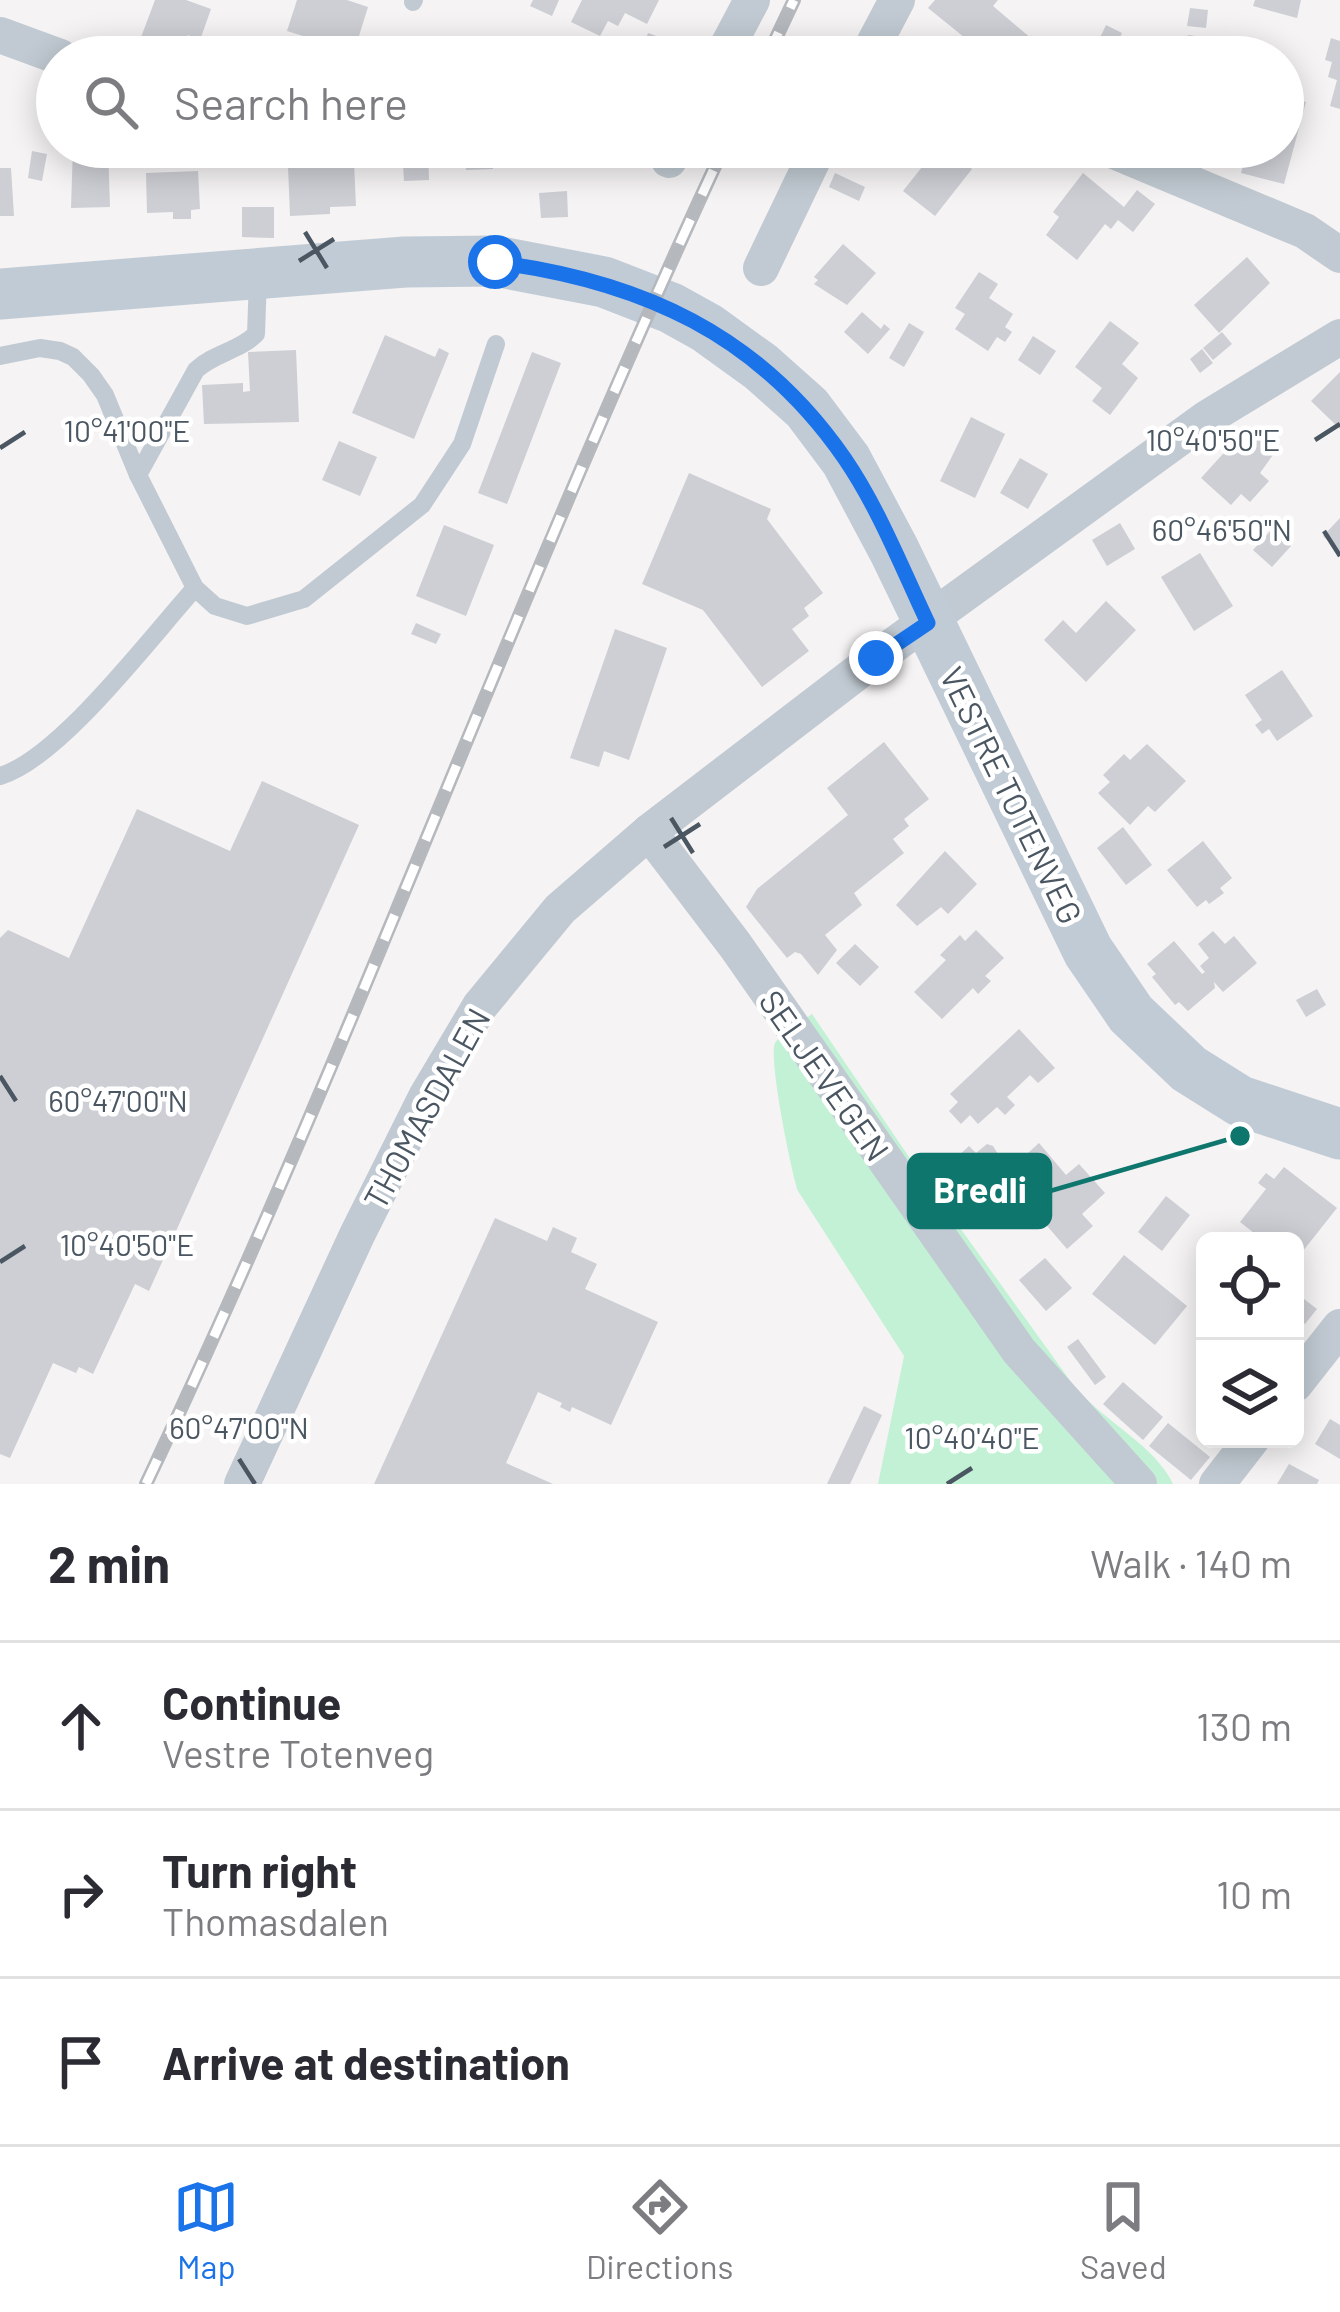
<!DOCTYPE html>
<meta charset="utf-8">
<style>
:root{--surface:#fff;--page:#f7f7f7;--text:#2b2b33;--muted:#7c7c81;--line:#e1e1e2;--accent:#1a73e8}
body{margin:0;font-family:Barlow,sans-serif;background:var(--page);color:var(--text)}
.controls{position:absolute;right:36px;bottom:36px;display:grid;overflow:hidden;border-radius:18px;box-shadow:0 6px 30px #0003}
.controls button{width:108px;height:108px;display:grid;place-items:center;padding:0;border:0;border-bottom:3px solid var(--line);background:var(--surface);color:var(--text);font:60px sans-serif}
.stop{position:absolute;width:36px;height:36px;margin:-27px;border:9px solid #1a73e8;border-radius:50%;background:#fff}
.stop.end{background:#1a73e8;border-color:#fff;box-shadow:0 3px 12px #0008}
.list{margin:0;padding:0;list-style:none}
h2{display:flex;justify-content:space-between;align-items:center;height:156px;margin:0;padding:0 48px;font-size:51px}
h2 small{font-size:39px;font-weight:400;color:var(--muted)}
.list li{display:grid;grid-template-columns:78px 1fr auto;gap:36px;align-items:center;box-sizing:border-box;height:168px;padding:0 48px;border-top:3px solid var(--line)}
.list b{display:block;font-size:45px;white-space:nowrap}
.list p{margin:0;font-size:39px;white-space:nowrap;color:var(--muted)}
.list em{font-size:39px;font-style:normal;color:var(--muted)}
.icon{flex:none;width:66px;height:66px;fill:none;stroke:currentColor;stroke-width:2;stroke-linecap:round;stroke-linejoin:round}
.map{position:relative;flex:none;width:1340px;height:1484px;overflow:hidden}
.search{position:absolute;background:var(--surface);box-shadow:0 6px 30px #0003;left:36px;right:36px;top:36px;height:132px;display:flex;align-items:center;gap:30px;box-sizing:border-box;padding:0 42px;border-radius:66px;color:var(--muted);font-size:45px}
.sheet{height:660px;background:var(--surface)}
nav{display:flex;justify-content:space-around;align-items:center;box-sizing:border-box;height:168px;border-top:3px solid var(--line);background:var(--surface);font-size:33px;color:var(--muted)}
nav a{display:grid;justify-items:center;gap:6px}
nav .on{color:var(--accent)}
.map>svg:first-child{display:block}
.green{fill:#c3f1d5}
.building{fill:#cdcfd5}
.lines{fill:none;stroke-linecap:round;stroke-linejoin:round}
.lane{stroke:#c1cad2;stroke-width:18}
.street{stroke:#c1cad2;stroke-width:36}
.secondary{stroke:#c1cbd6;stroke-width:51}
.rail-casing{stroke:#b5b8bd;stroke-width:14}
.rail{stroke:#fff;stroke-width:9;stroke-dasharray:27;stroke-linecap:butt}
.route{stroke:#1a73e8;stroke-width:15}
.ticks{fill:none;stroke:#4a5661;stroke-width:4.5}
.labels{text-anchor:middle;dominant-baseline:central;stroke-width:9;stroke-linejoin:round;paint-order:stroke}
.street-label{font-size:33px;fill:#4a5661;stroke:#fff}
.ticks-label{font-size:30px;text-anchor:middle;fill:#4a5661;stroke:#fff;stroke-width:9;stroke-linejoin:round;paint-order:stroke}
.leader{fill:none;stroke:#0f766e;stroke-width:4.5}
.callout-dot{fill:#0f766e;stroke:#fff;stroke-width:4.5}
.callout{fill:#0f766e;stroke:#0f766e;stroke-width:4.5}
.callout-label{font-size:36px;text-anchor:middle;font-weight:bold;fill:#fff}
</style>
<div class="map">
<svg width="1340" height="1484" viewBox="0 0 1340 1484">
<rect width="100%" height="100%" fill="#f5f3f3"/>
<!-- green -->
<path class="green" d="M812,1014L911,1160L1074,1386C1102,1420 1155,1445 1173,1484H878L904,1356L798,1191C791,1171 768,1056 775,1043C783,1031 800,1023 812,1014Z"/>
<!-- building -->
<g class="building">
<path d="M155,0H186L211,9L200,40L188,35L180,55L172,52L170,57H163L145,50L148,43L140,40Z"/>
<path d="M297,0H347L368,7L354,52L287,31Z"/>
<path d="M533,0H559L552,16L530,6Z"/>
<path d="M582,0H659L647,24L625,13L618,26L608,21L600,36L571,22Z"/>
<path d="M935,0H998L993,6L1032,39L1018,57H988L982,52L975,57L969,53L975,46L928,8Z"/>
<path d="M1255,0H1301L1297,18L1253,6Z"/>
<path d="M1190,8L1208,10L1206,28L1187,26Z"/>
<path d="M1106,25L1122,33L1114,50L1098,42Z"/>
<path d="M648,33L681,45L677,57H658L642,51Z"/>
<path d="M1188,35L1209,38L1207,56L1186,54Z"/>
<path d="M1331,38L1340,41V109L1330,106L1337,80L1328,77L1332,62L1325,60Z"/>
<path d="M1283,96L1306,102L1284,184L1241,173L1248,147H1283Z"/>
<path d="M73,147H108L110,207L71,208Z"/>
<path d="M402,147H428L429,180L404,181Z"/>
<path d="M465,147H502V157H492L493,169L466,170Z"/>
<path d="M918,147H943L972,169L935,216L903,191L922,167L910,157Z"/>
<path d="M32,151L47,154L42,181L28,178Z"/>
<path d="M354,163L356,206L330,207V214L290,216L288,166Z"/>
<path d="M0,168H11L14,216H0Z"/>
<path d="M198,171L200,209L191,210V219H173V212L147,213L146,173Z"/>
<path d="M835,173L865,187L859,201L829,187Z"/>
<path d="M1083,173L1124,207L1137,190L1155,204L1133,232L1118,220L1111,229L1105,224L1077,260L1046,235L1059,217L1053,212Z"/>
<path d="M567,191L568,217L541,218L539,193Z"/>
<path d="M242,207H274V238L242,237Z"/>
<path d="M843,244L876,273L847,305L814,284L818,280L814,277Z"/>
<path d="M1247,257L1270,283L1219,333L1194,305Z"/>
<path d="M979,272L998,284L989,298L1013,314L1005,327L1012,332L1005,342L997,337L988,351L955,329L965,314L955,308Z"/>
<path d="M862,312L881,329L884,324L890,329L868,354L844,332Z"/>
<path d="M1110,321L1139,343L1122,364L1138,378L1110,415L1092,401L1102,388L1075,367Z"/>
<path d="M909,323L924,332L904,367L889,358Z"/>
<path d="M1222,332L1232,344L1213,360L1203,348Z"/>
<path d="M385,335L435,357L439,348L449,353L414,439L352,413Z"/>
<path d="M1033,336L1056,351L1040,375L1018,360Z"/>
<path d="M1202,349L1213,363L1200,373L1190,359Z"/>
<path d="M296,350L299,422L204,424L202,385L243,383V392L250,391L248,352Z"/>
<path d="M532,352L561,363L507,504L478,493Z"/>
<path d="M1340,372V429L1311,401Z"/>
<path d="M971,417L1005,434L975,498L940,481Z"/>
<path d="M1242,433L1252,443L1261,433L1278,448L1260,473L1269,481L1250,502L1241,494L1231,505L1201,478Z"/>
<path d="M339,441L377,457L360,496L322,480Z"/>
<path d="M1020,458L1048,474L1028,509L1000,493Z"/>
<path d="M689,473L771,509L767,519L823,593L804,608L809,616L792,629L809,651L762,687L703,610L642,584Z"/>
<path d="M1340,518V552L1323,536Z"/>
<path d="M1120,523L1135,549L1107,566L1092,540Z"/>
<path d="M444,525L494,545L466,616L416,596Z"/>
<path d="M1272,529L1291,546L1272,567L1253,550Z"/>
<path d="M1200,553L1233,606L1194,631L1161,577Z"/>
<path d="M1106,601L1136,630L1086,682L1044,640L1063,620L1076,633Z"/>
<path d="M416,623L441,634L436,644L411,634Z"/>
<path d="M615,629L667,648L629,760L604,751L599,767L570,758Z"/>
<path d="M1282,670L1313,716L1277,741L1269,729L1262,734L1255,725L1262,720L1245,695Z"/>
<path d="M884,742L929,799L904,819L909,826L893,839L904,853L854,893L862,905L825,935L837,950L818,975L801,954L795,952L787,958L746,907L757,889L848,815L827,788Z"/>
<path d="M1147,744L1186,781L1155,812L1148,806L1130,825L1098,793L1110,782L1103,775L1124,754L1130,760Z"/>
<path d="M262,781L359,825L149,1291L135,1284L93,1374L79,1367L76,1373L53,1363L10,1458L0,1454V938L8,930L69,958L137,809L230,851Z"/>
<path d="M1123,827L1152,865L1126,885L1097,848Z"/>
<path d="M1203,841L1232,878L1220,888L1224,893L1209,904L1206,900L1197,907L1167,870Z"/>
<path d="M945,851L977,884L948,914L941,907L917,926L896,905Z"/>
<path d="M976,930L1004,958L985,976L991,981L978,994L973,988L942,1019L914,992L946,960L940,955L960,935L965,941Z"/>
<path d="M1213,931L1225,944L1234,936L1257,963L1223,992L1214,982L1215,988L1188,1011L1179,1002L1175,1005L1152,977L1156,974L1147,964L1174,941L1202,974L1205,972L1200,966L1209,958L1198,944Z"/>
<path d="M855,944L879,967L860,986L836,963Z"/>
<path d="M1317,989L1326,1005L1306,1017L1296,1000Z"/>
<path d="M1019,1029L1055,1068L1038,1083L1030,1075L1007,1097L1015,1105L1005,1115L997,1107L978,1124L970,1115L961,1124L949,1111L958,1102L950,1094Z"/>
<path d="M1039,1143L1066,1175L1079,1164L1105,1193L1082,1214L1093,1226L1067,1249L1029,1205L1017,1216L998,1194L1022,1166L1018,1162Z"/>
<path d="M987,1144L993,1146L1001,1159L958,1204L954,1200L963,1192L943,1170L969,1146L976,1153Z"/>
<path d="M1284,1167L1337,1208L1295,1261V1241H1264L1240,1222L1266,1189L1258,1183L1266,1173L1274,1179Z"/>
<path d="M1166,1196L1190,1215L1162,1251L1138,1232Z"/>
<path d="M495,1218L547,1241L553,1227L577,1238L571,1252L597,1264L585,1289L658,1322L611,1425L572,1407L570,1412L560,1407L562,1403L538,1392L506,1463L553,1484H374Z"/>
<path d="M1124,1255L1187,1306L1155,1345L1092,1294Z"/>
<path d="M1045,1258L1072,1288L1046,1311L1019,1280Z"/>
<path d="M1295,1292L1317,1309L1305,1324L1295,1316Z"/>
<path d="M1078,1339L1106,1377L1095,1385L1067,1347Z"/>
<path d="M1123,1382L1163,1417L1143,1440L1103,1404Z"/>
<path d="M864,1406L882,1415L850,1484H827Z"/>
<path d="M1330,1419L1340,1425V1459L1315,1444Z"/>
<path d="M1168,1423L1210,1457L1191,1480L1149,1446Z"/>
<path d="M1289,1464L1319,1480L1317,1484H1277Z"/>
</g>
<g class="lines">
<!-- lane -->
<g class="lane">
<path d="M413,2L414,0"/>
<path d="M0,356L40,348L60,351L73,357L91,375L105,395L138,475L195,588L215,606L247,616L304,599L422,505L462,444L496,344"/>
<path d="M138,475L196,370C214,353 239,351 256,334L258,278"/>
<path d="M0,776C59,759 150,638 195,588"/>
</g>
<!-- street -->
<g class="street">
<path d="M0,35L60,57"/>
<path d="M722,57L752,0"/>
<path d="M867,57L897,0"/>
<path d="M1104,147L1305,231L1340,255"/>
<path d="M669,160L676,147"/>
<path d="M761,268L819,147"/>
<path d="M649,832L735,945L1019,1351L1139,1484"/>
<path d="M1295,1384L1340,1327"/>
<path d="M242,1484L357,1235L426,1097L480,1006L560,909L649,832L876,658L1207,418L1340,337"/>
<path d="M1217,1484L1252,1439"/>
</g>
<!-- secondary -->
<path class="secondary" d="M0,294L405,262L495,261L604,282L671,308L707,328L761,367L807,408L846,460L894,550L1088,951L1131,1014L1189,1069L1240,1101L1340,1134"/>
<!-- rail casing -->
<g class="rail-casing">
<g id="rail">
<path d="M767,57L794,0"/>
<path d="M146,1484C353,1045 519,587 724,147"/>
</g>
</g>
<!-- rail -->
<use href="#rail" class="rail"/>
</g>
<g class="lines">
<!-- route -->
<path class="route" d="M495,262C641,281 759,334 845,459C879,509 902,568 928,623L876,658"/>
</g>
<!-- ticks -->
<path class="ticks" d="M305,232L327,268M299,261L334,239M1315,440L1340,424M0,448L25,432M1324,531L1340,556M671,818L693,853M664,847L700,824M0,1076L16,1101M0,1262L25,1246M239,1459L255,1484M947,1484L972,1468"/>
<g class="labels">
<!-- street labels -->
<g class="street-label">
<text transform="translate(1012 795) rotate(64)">VESTRE TOTENVEG</text>
<text transform="translate(825 1075) rotate(55)">SELJEVEGEN</text>
<text transform="translate(426 1108) rotate(-61)">THOMASDALEN</text>
</g>
</g>
<g class="ticks-label">
<text x="127" y="442">10°41'00"E</text>
<text x="1213" y="451">10°40'50"E</text>
<text x="1222" y="541">60°46'50"N</text>
<text x="118" y="1112">60°47'00"N</text>
<text x="127" y="1256">10°40'50"E</text>
<text x="239" y="1439">60°47'00"N</text>
<text x="972" y="1449">10°40'40"E</text>
</g>
<!-- callouts -->
<path class="leader" d="M1240 1136L1050 1191"/>
<circle class="callout-dot" cx="1240" cy="1136" r="12"/>
<rect class="callout" x="909" y="1155" width="141" height="72" rx="12"/>
<g class="callout-label">
<text x="980" y="1203">Bredli</text>
</g>
</svg>
<div class="controls">
<button><svg class="icon" aria-label="locate" viewBox="0 0 24 24"><circle cx="12" cy="12" r="6"/><path d="M12 2v4M12 18v4M2 12h4M18 12h4"/></svg></button>
<button><svg class="icon" aria-label="layers" viewBox="0 0 24 24"><path d="M12 4l9 5-9 5-9-5zM3 14l9 5 9-5"/></svg></button>
</div>
<div class="stop" style="left:495px;top:262px"></div>
<div class="stop end" style="left:876px;top:658px"></div>
<div class="search"><svg class="icon" aria-label="search" viewBox="0 0 24 24"><circle cx="10" cy="10" r="6"/><path d="M15 15l6 6"/></svg>Search here</div>
</div>
<section class="sheet">
<h2>2 min<small>Walk · 140 m</small></h2>
<ul class="list">
<li><svg class="icon" aria-label="ahead" viewBox="0 0 24 24"><path d="M12 20V5M6 11l6-6 6 6"/></svg><div><b>Continue</b><p>Vestre Totenveg</p></div><em>130 m</em></li>
<li><svg class="icon" aria-label="right" viewBox="0 0 24 24"><path d="M7 20v-9h11M14 6l5 5-5 5"/></svg><div><b>Turn right</b><p>Thomasdalen</p></div><em>10 m</em></li>
<li><svg class="icon" aria-label="arrive" viewBox="0 0 24 24"><path d="M6 21V4h12l-3 4 3 4H6"/></svg><div><b>Arrive at destination</b></div></li>
</ul>
</section>
<nav>
<a class="on"><svg class="icon" aria-label="map" viewBox="0 0 24 24"><path d="M3 6l6-2 6 2 6-2v14l-6 2-6-2-6 2zM9 4v14M15 6v14"/></svg>Map</a>
<a><svg class="icon" aria-label="directions" viewBox="0 0 24 24"><path d="M12 3l9 9-9 9-9-9zM9 14v-3h6M13 9l2 2-2 2"/></svg>Directions</a>
<a><svg class="icon" aria-label="saved" viewBox="0 0 24 24"><path d="M7 4h10v16l-5-4-5 4z"/></svg>Saved</a>
</nav>
